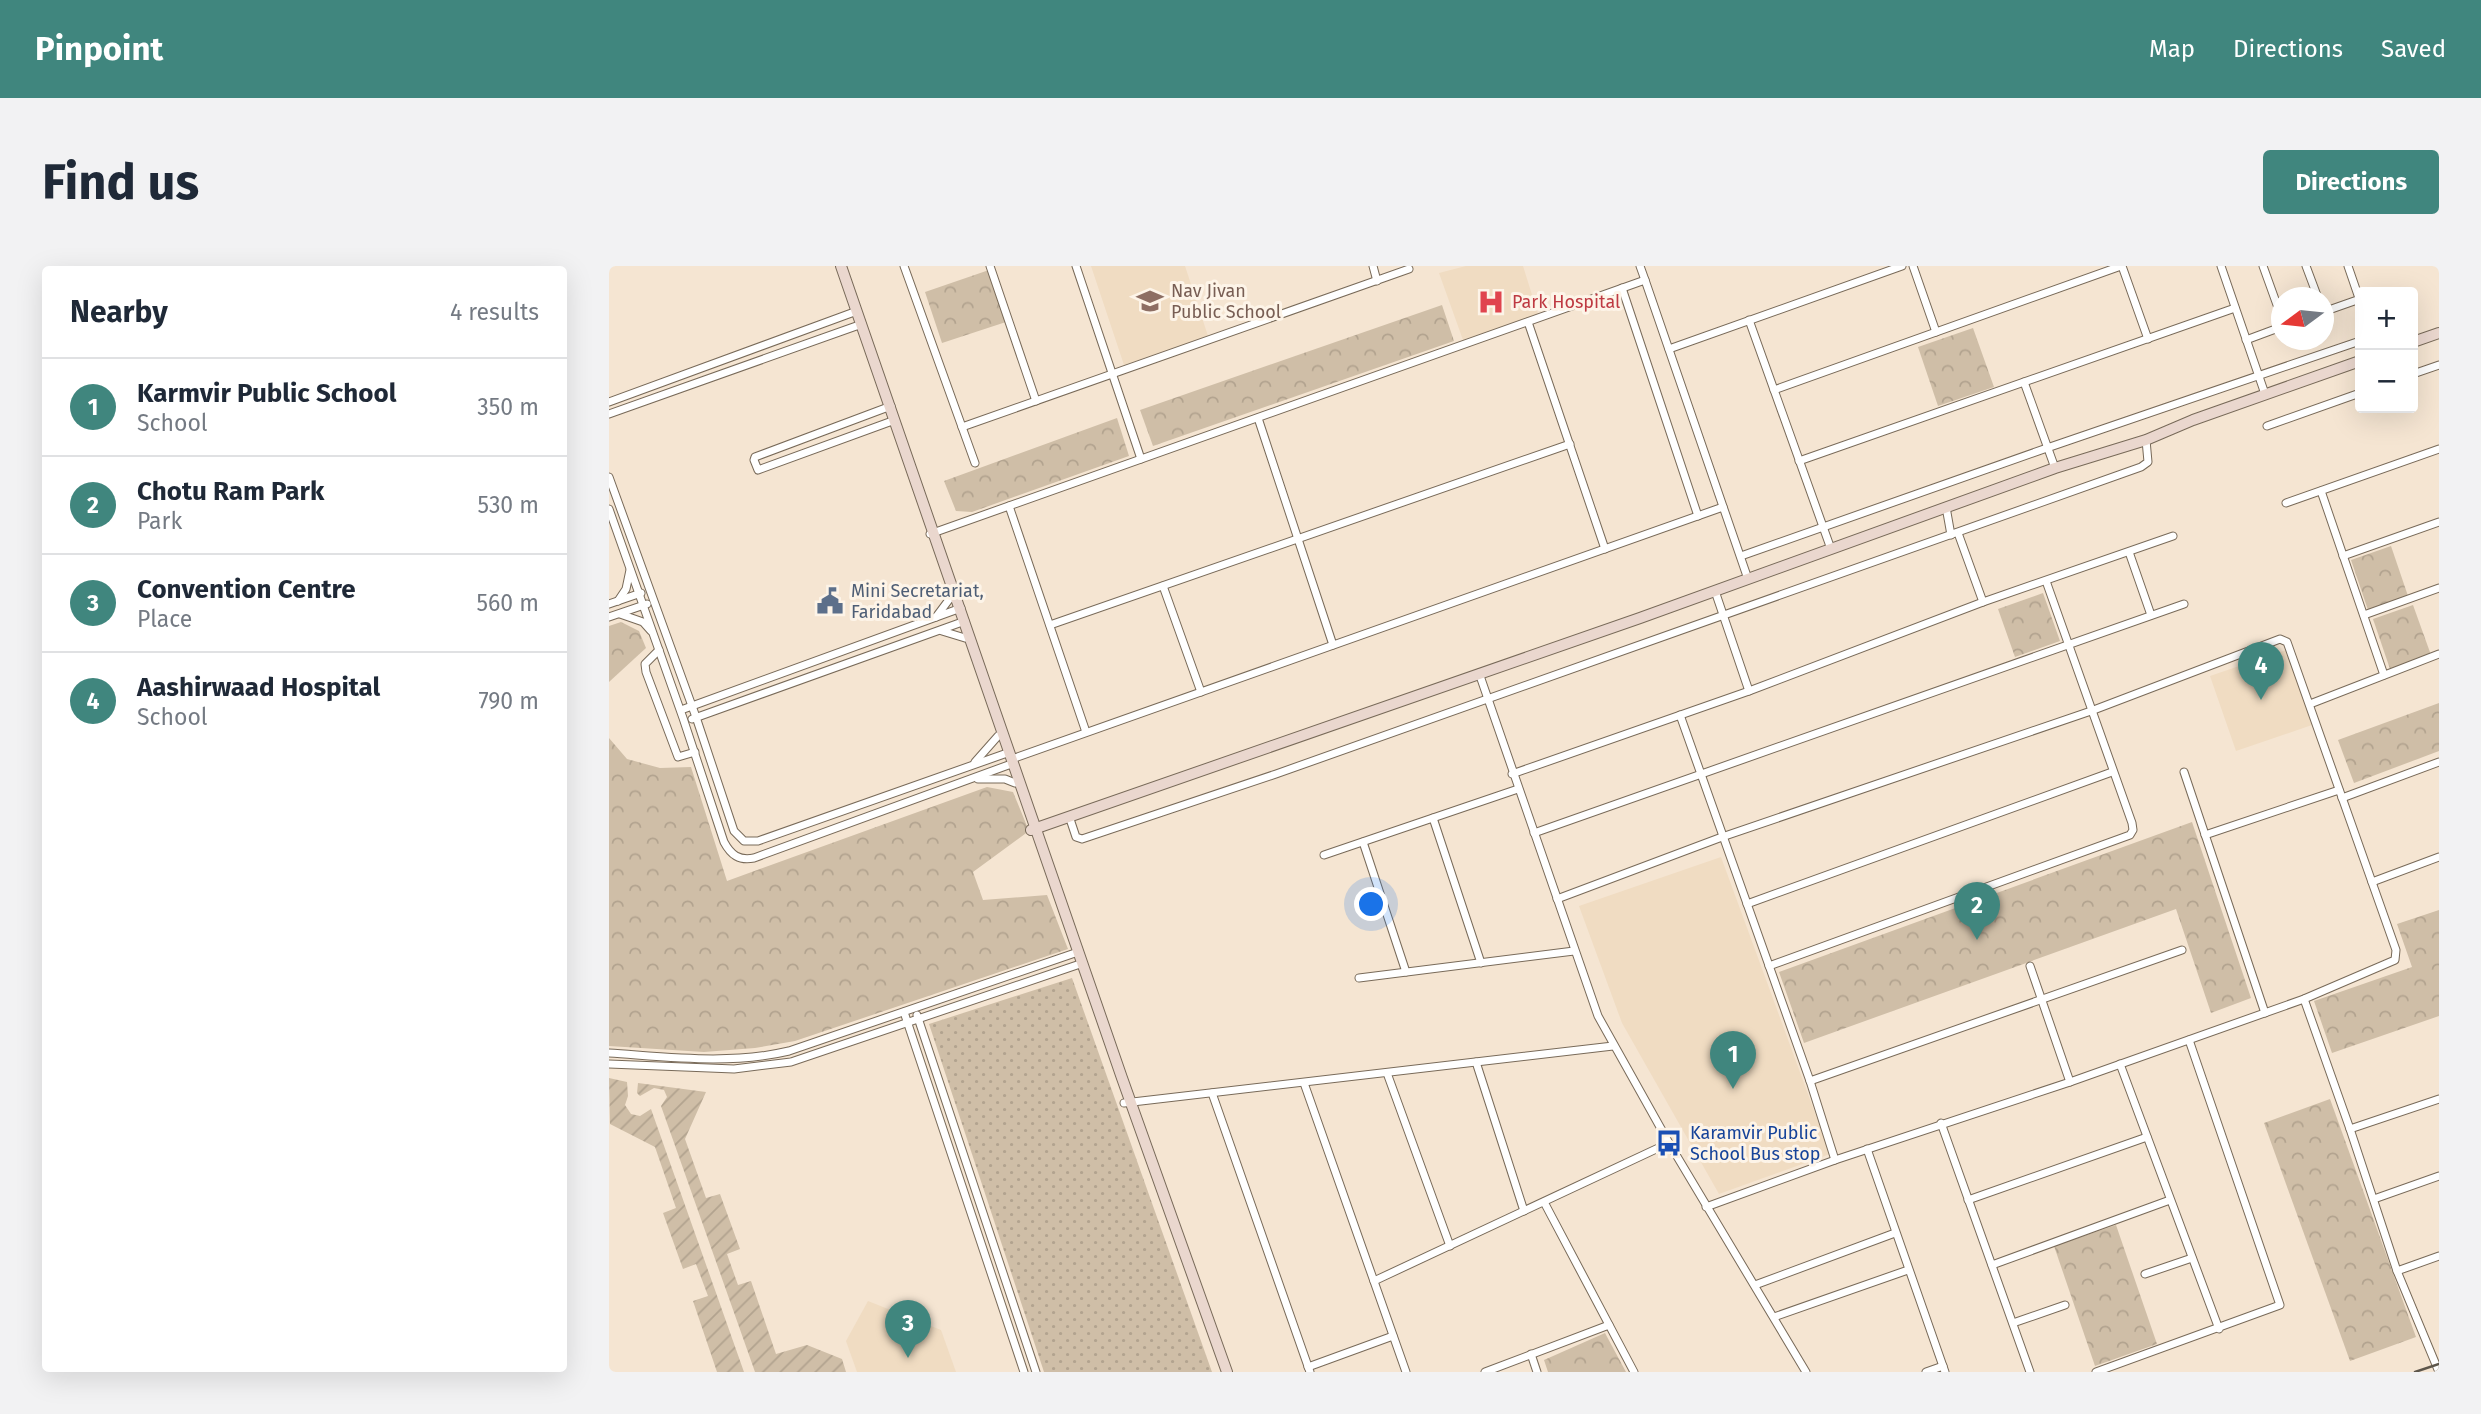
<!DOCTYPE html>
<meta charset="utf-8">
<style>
:root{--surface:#fff;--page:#f2f2f3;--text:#1f2937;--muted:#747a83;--line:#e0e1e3;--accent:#40867e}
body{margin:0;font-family:"Fira Sans",sans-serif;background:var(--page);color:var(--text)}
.controls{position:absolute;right:21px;top:21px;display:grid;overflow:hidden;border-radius:7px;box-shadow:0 7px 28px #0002}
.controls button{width:63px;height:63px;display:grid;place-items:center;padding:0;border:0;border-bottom:2px solid var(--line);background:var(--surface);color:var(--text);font:35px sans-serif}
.compass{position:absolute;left:1662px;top:21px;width:63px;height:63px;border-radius:50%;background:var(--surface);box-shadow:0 7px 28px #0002;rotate:255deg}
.you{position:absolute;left:763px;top:639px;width:24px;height:24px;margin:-18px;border:5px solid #fff;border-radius:50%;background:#1a73e8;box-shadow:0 0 0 10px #1a73e833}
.badge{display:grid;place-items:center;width:46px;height:46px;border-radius:50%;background:var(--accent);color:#fff;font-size:23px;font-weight:700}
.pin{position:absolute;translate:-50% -58px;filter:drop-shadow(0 2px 4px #0008)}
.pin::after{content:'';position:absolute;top:37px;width:24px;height:21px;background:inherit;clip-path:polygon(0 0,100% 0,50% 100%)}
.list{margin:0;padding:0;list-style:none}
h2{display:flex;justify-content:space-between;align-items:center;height:91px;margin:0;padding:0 28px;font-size:30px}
h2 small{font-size:23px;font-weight:400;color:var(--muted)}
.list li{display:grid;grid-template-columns:46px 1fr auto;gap:21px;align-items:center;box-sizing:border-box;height:98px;padding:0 28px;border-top:2px solid var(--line)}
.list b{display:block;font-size:26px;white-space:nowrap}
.list p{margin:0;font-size:23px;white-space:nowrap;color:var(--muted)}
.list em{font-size:23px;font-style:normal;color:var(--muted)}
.map{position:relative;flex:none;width:1830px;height:1106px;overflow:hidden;border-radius:7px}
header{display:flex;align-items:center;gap:42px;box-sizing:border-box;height:98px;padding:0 35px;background:var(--accent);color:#fff}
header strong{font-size:33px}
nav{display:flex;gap:38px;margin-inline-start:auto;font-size:24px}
.intro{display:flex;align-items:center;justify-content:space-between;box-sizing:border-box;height:168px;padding:0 42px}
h1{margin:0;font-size:49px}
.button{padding:18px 32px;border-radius:7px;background:var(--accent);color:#fff;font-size:24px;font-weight:700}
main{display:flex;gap:42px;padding:0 42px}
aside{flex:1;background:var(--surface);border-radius:7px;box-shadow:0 7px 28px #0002}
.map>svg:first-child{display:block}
.built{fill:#f0dcc2}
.grass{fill:url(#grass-dots)}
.forest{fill:url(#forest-crowns)}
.garden{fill:url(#garden-furrows)}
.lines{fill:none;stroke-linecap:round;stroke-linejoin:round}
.street-casing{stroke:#786a59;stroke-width:9}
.secondary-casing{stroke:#786a59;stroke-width:12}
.street{stroke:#fff;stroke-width:7}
.secondary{stroke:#ead7ce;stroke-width:10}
.rail{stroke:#5d564b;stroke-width:2.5}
.labels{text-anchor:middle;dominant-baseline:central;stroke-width:6;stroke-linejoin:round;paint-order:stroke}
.education-label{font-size:18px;fill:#785e54;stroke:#fdf4e8;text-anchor:start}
.health-label{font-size:18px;fill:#be3a42;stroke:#fdf4e8;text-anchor:start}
.service-label{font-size:18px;fill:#4e5e75;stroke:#fdf4e8;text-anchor:start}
.transit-label{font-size:18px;fill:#164399;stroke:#fdf4e8;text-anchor:start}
</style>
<header>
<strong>Pinpoint</strong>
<nav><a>Map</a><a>Directions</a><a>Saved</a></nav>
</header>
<div class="intro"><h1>Find us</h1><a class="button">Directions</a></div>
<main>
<aside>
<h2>Nearby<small>4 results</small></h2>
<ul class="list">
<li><span class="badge">1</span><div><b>Karmvir Public School</b><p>School</p></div><em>350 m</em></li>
<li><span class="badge">2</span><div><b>Chotu Ram Park</b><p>Park</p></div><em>530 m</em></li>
<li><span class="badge">3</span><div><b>Convention Centre</b><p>Place</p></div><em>560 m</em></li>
<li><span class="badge">4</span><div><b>Aashirwaad Hospital</b><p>School</p></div><em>790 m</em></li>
</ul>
</aside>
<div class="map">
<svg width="1830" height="1106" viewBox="0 0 1830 1106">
<defs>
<pattern id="grass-dots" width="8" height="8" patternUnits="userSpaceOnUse" patternTransform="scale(1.75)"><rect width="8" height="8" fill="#cfbea7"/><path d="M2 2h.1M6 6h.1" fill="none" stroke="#b2a38f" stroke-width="1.8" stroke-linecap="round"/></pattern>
<pattern id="forest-crowns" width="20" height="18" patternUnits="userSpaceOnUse" patternTransform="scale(1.75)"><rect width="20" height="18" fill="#cfbea7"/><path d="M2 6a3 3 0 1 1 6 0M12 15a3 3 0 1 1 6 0" fill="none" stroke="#b2a38f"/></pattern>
<pattern id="garden-furrows" width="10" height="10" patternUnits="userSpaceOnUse" patternTransform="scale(1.75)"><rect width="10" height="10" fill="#cfbea7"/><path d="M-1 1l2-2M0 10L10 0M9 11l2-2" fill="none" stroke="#b2a38f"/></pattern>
</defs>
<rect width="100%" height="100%" fill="#f5e5d2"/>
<!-- built -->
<g class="built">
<path d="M482,0H576L599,70L515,99Z"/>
<path d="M857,0H914L929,48L854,74L830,7Z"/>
<path d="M1677,384L1703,459L1627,485L1601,410Z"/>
<path d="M1112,591L1221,888L1110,928L1013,757L970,640Z"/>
<path d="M259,1035L332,1064L347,1106H248L237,1075Z"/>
</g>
<!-- grass -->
<path class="grass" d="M463,712L603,1106H435L320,758Z"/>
<!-- forest -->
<g class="forest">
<path d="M380,4L397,56L333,77L316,26Z"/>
<path d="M833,39L845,75L544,180L531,144Z"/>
<path d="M1364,62L1385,121L1329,140L1309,81Z"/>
<path d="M508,152L520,190L363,246L347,245L335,215Z"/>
<path d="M1782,280L1799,330L1759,344L1742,294Z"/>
<path d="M1434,327L1451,375L1406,391L1389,343Z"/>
<path d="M1804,339L1822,389L1781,403L1764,353Z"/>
<path d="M12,356L30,365L37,382L0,416V360Z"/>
<path d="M1830,437V485L1745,517L1729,474Z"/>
<path d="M0,472L18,493L51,502L82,501L118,615L378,521L404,526L420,565L364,606L374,634L438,629L459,683L186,775L146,782L95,786L0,780Z"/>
<path d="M1583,556L1642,732L1602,747L1567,643L1195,777L1170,706Z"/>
<path d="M1830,644V750L1723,787L1705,735L1803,701L1788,658Z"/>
<path d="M1721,833L1807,1071L1741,1095L1655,857Z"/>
<path d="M1507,959L1548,1078L1486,1100L1445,980Z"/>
<path d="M996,1067L1017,1106H939L935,1094Z"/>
</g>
<!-- garden -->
<g class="garden">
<path d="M0,812L18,816L19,830L16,839L22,848L31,850L42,843L135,1106H108L84,1035L99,1030L87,998L74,1003L54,947L67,942L46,881L1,858Z"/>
<path d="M29,817L97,826L76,873L97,932L111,928L131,983L118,988L129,1019L142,1015L167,1088L198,1079L233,1093L237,1106H146L52,840L58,831L55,824L45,822L31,830L28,827Z"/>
</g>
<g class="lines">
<!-- street casing -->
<g class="street-casing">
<g id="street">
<path d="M295,0L366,197"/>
<path d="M381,0L427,135"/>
<path d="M467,0L532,193"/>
<path d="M764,0L768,15"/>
<path d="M1031,0L1036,14"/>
<path d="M1304,0L1327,66"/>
<path d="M1513,0L1539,73"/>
<path d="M1612,0L1656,128"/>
<path d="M1654,0L1672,50"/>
<path d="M1697,0L1709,32"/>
<path d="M1739,0L1751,35"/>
<path d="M1013,22L1089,250"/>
<path d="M1714,46L1751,33"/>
<path d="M1140,54L1222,283"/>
<path d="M919,56L996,283"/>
<path d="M1637,74L1672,61"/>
<path d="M1060,83L1293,0"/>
<path d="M1804,108L1830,99"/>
<path d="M1415,116L1446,202"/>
<path d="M1165,124L1512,0"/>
<path d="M0,136L248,45"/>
<path d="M282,140L146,191L145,194L149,204L286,154"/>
<path d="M0,148L253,58"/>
<path d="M649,152L724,379"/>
<path d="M1658,160L1751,127"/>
<path d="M353,161L800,3"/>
<path d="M1190,195L1626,42"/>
<path d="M0,211L87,451L125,565L135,575H149L401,486"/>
<path d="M1712,225L1775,409"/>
<path d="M1677,237L1830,183"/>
<path d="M400,240L477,466"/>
<path d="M1337,241L1342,269"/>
<path d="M0,243L74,452L115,576C122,589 130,595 145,592L405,497"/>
<path d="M1349,267L1374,336"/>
<path d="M321,268L1036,14L1139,313"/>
<path d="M1520,286L1542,349"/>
<path d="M1132,290L1438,182L1751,75"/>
<path d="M1734,290L1830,256"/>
<path d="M554,320L592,426"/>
<path d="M1106,325L1140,425"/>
<path d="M9,335L17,323L21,304"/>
<path d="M0,338L32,327"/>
<path d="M11,348L34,356L42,365"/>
<path d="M1755,349L1830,322"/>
<path d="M0,351L38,338"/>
<path d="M327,351L342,331"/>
<path d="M441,359L961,178"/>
<path d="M333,365L356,372"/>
<path d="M50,384L36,398L37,406L69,491L86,486"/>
<path d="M870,407L989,750L1060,877L1197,1106"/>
<path d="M1701,438L1830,388"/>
<path d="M72,444L352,342"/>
<path d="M1071,449L1201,815L1226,894"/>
<path d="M83,453L356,355"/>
<path d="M403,493L1114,241"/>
<path d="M366,496L389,470"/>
<path d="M1575,506L1656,747"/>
<path d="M903,508L1140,425L1374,336L1564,270"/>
<path d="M369,513H396L406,517"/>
<path d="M1733,532L1830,496"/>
<path d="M460,550L467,571L473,573L667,508L1532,201L1539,196L1537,174"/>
<path d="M824,552L872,697"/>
<path d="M925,567L1575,338"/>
<path d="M1596,569L1730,524"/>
<path d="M754,576L797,706"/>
<path d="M715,589L909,523"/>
<path d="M1763,616L1830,591"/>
<path d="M948,633L1113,571L1482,445L1671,373L1678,376L1787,684L1786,694L1695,733L1461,816L1226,894L1097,941"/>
<path d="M1138,638L1503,506"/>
<path d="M1160,700L1521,569L1524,564L1523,557L1437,315"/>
<path d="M1421,700L1461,816"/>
<path d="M750,712L965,685"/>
<path d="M1695,733L1741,863L1788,1005L1830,1106"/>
<path d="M295,746L415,1106"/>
<path d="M308,749L427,1106"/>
<path d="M0,787C60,791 121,799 180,785L469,686"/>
<path d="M867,796L915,945"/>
<path d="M0,798L125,803L182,796L474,697"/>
<path d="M1511,798L1610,1063"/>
<path d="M778,807L841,980"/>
<path d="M1201,815L1573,684"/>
<path d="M695,817L797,1106"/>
<path d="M603,827L701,1106"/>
<path d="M515,837L1004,780"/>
<path d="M1332,857L1421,1106"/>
<path d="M1741,863L1830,833"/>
<path d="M1258,883L1336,1106"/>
<path d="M1765,933L1830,910"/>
<path d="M1359,934L1538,871"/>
<path d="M935,936L1025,1106"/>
<path d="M1383,999L1561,934"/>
<path d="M1788,1005L1830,990"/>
<path d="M1536,1008L1583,992"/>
<path d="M765,1015L1060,877"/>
<path d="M1146,1019L1286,967"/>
<path d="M1165,1051L1299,1004"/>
<path d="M1404,1057L1456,1039"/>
<path d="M922,1088L928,1106"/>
<path d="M699,1101L784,1070"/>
<path d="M876,1106L1000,1059"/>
<path d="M1317,1106L1334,1100"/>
<path d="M1487,1106L1671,1039L1580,774"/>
</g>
</g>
<!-- secondary casing -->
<g class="secondary-casing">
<g id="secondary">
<path d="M232,0L513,812L618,1106"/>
<path d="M1804,76L1830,67"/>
<path d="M422,564L1031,352L1446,202L1537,174L1584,154L1751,95"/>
</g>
</g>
<!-- street -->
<use href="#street" class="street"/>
<!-- secondary -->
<use href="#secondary" class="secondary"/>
<!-- rail -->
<path class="rail" d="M1806,1106L1830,1098"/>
</g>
<!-- icons -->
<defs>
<g id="school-bare" transform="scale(2.1)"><path d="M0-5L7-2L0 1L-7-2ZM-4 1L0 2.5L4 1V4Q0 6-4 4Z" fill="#8d6e63" stroke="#fdf4e8" stroke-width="2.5" paint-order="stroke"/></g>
<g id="hospital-bare" transform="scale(2.1)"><path d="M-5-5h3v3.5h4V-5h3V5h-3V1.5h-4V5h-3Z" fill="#e0444e" stroke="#fdf4e8" stroke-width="2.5" paint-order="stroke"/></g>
<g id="civic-bare" transform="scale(2.1)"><path d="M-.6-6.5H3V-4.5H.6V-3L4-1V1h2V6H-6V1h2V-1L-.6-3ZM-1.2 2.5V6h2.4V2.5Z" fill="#5c6f8a" stroke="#fdf4e8" stroke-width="2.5" paint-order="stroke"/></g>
<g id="bus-bare" transform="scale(2.1)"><path d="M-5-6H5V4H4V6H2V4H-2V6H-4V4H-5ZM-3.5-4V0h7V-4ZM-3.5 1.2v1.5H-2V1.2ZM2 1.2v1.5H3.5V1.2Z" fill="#1a4fb4" stroke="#fdf4e8" stroke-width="2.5" paint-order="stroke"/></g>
</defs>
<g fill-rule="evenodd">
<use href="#school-bare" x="541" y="35"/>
<use href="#hospital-bare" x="882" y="36"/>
<use href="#civic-bare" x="221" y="335"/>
<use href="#bus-bare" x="1060" y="877"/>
</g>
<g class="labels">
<!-- education labels -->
<g class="education-label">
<text x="562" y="25">Nav Jivan<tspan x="562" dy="21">Public School</tspan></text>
</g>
<!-- health labels -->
<g class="health-label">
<text x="903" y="36">Park Hospital</text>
</g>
<!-- service labels -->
<g class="service-label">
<text x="242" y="325">Mini Secretariat,<tspan x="242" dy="21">Faridabad</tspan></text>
</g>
<!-- transit labels -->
<g class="transit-label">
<text x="1081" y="867">Karamvir Public<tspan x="1081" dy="21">School Bus stop</tspan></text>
</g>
</g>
</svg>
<div class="controls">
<button>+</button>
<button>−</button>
</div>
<svg class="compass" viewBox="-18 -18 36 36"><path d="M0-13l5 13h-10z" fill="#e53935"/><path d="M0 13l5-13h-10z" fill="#747a83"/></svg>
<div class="you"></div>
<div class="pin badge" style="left:1124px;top:823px">1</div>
<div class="pin badge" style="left:1368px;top:674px">2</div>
<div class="pin badge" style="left:299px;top:1092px">3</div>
<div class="pin badge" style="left:1652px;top:434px">4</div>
</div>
</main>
